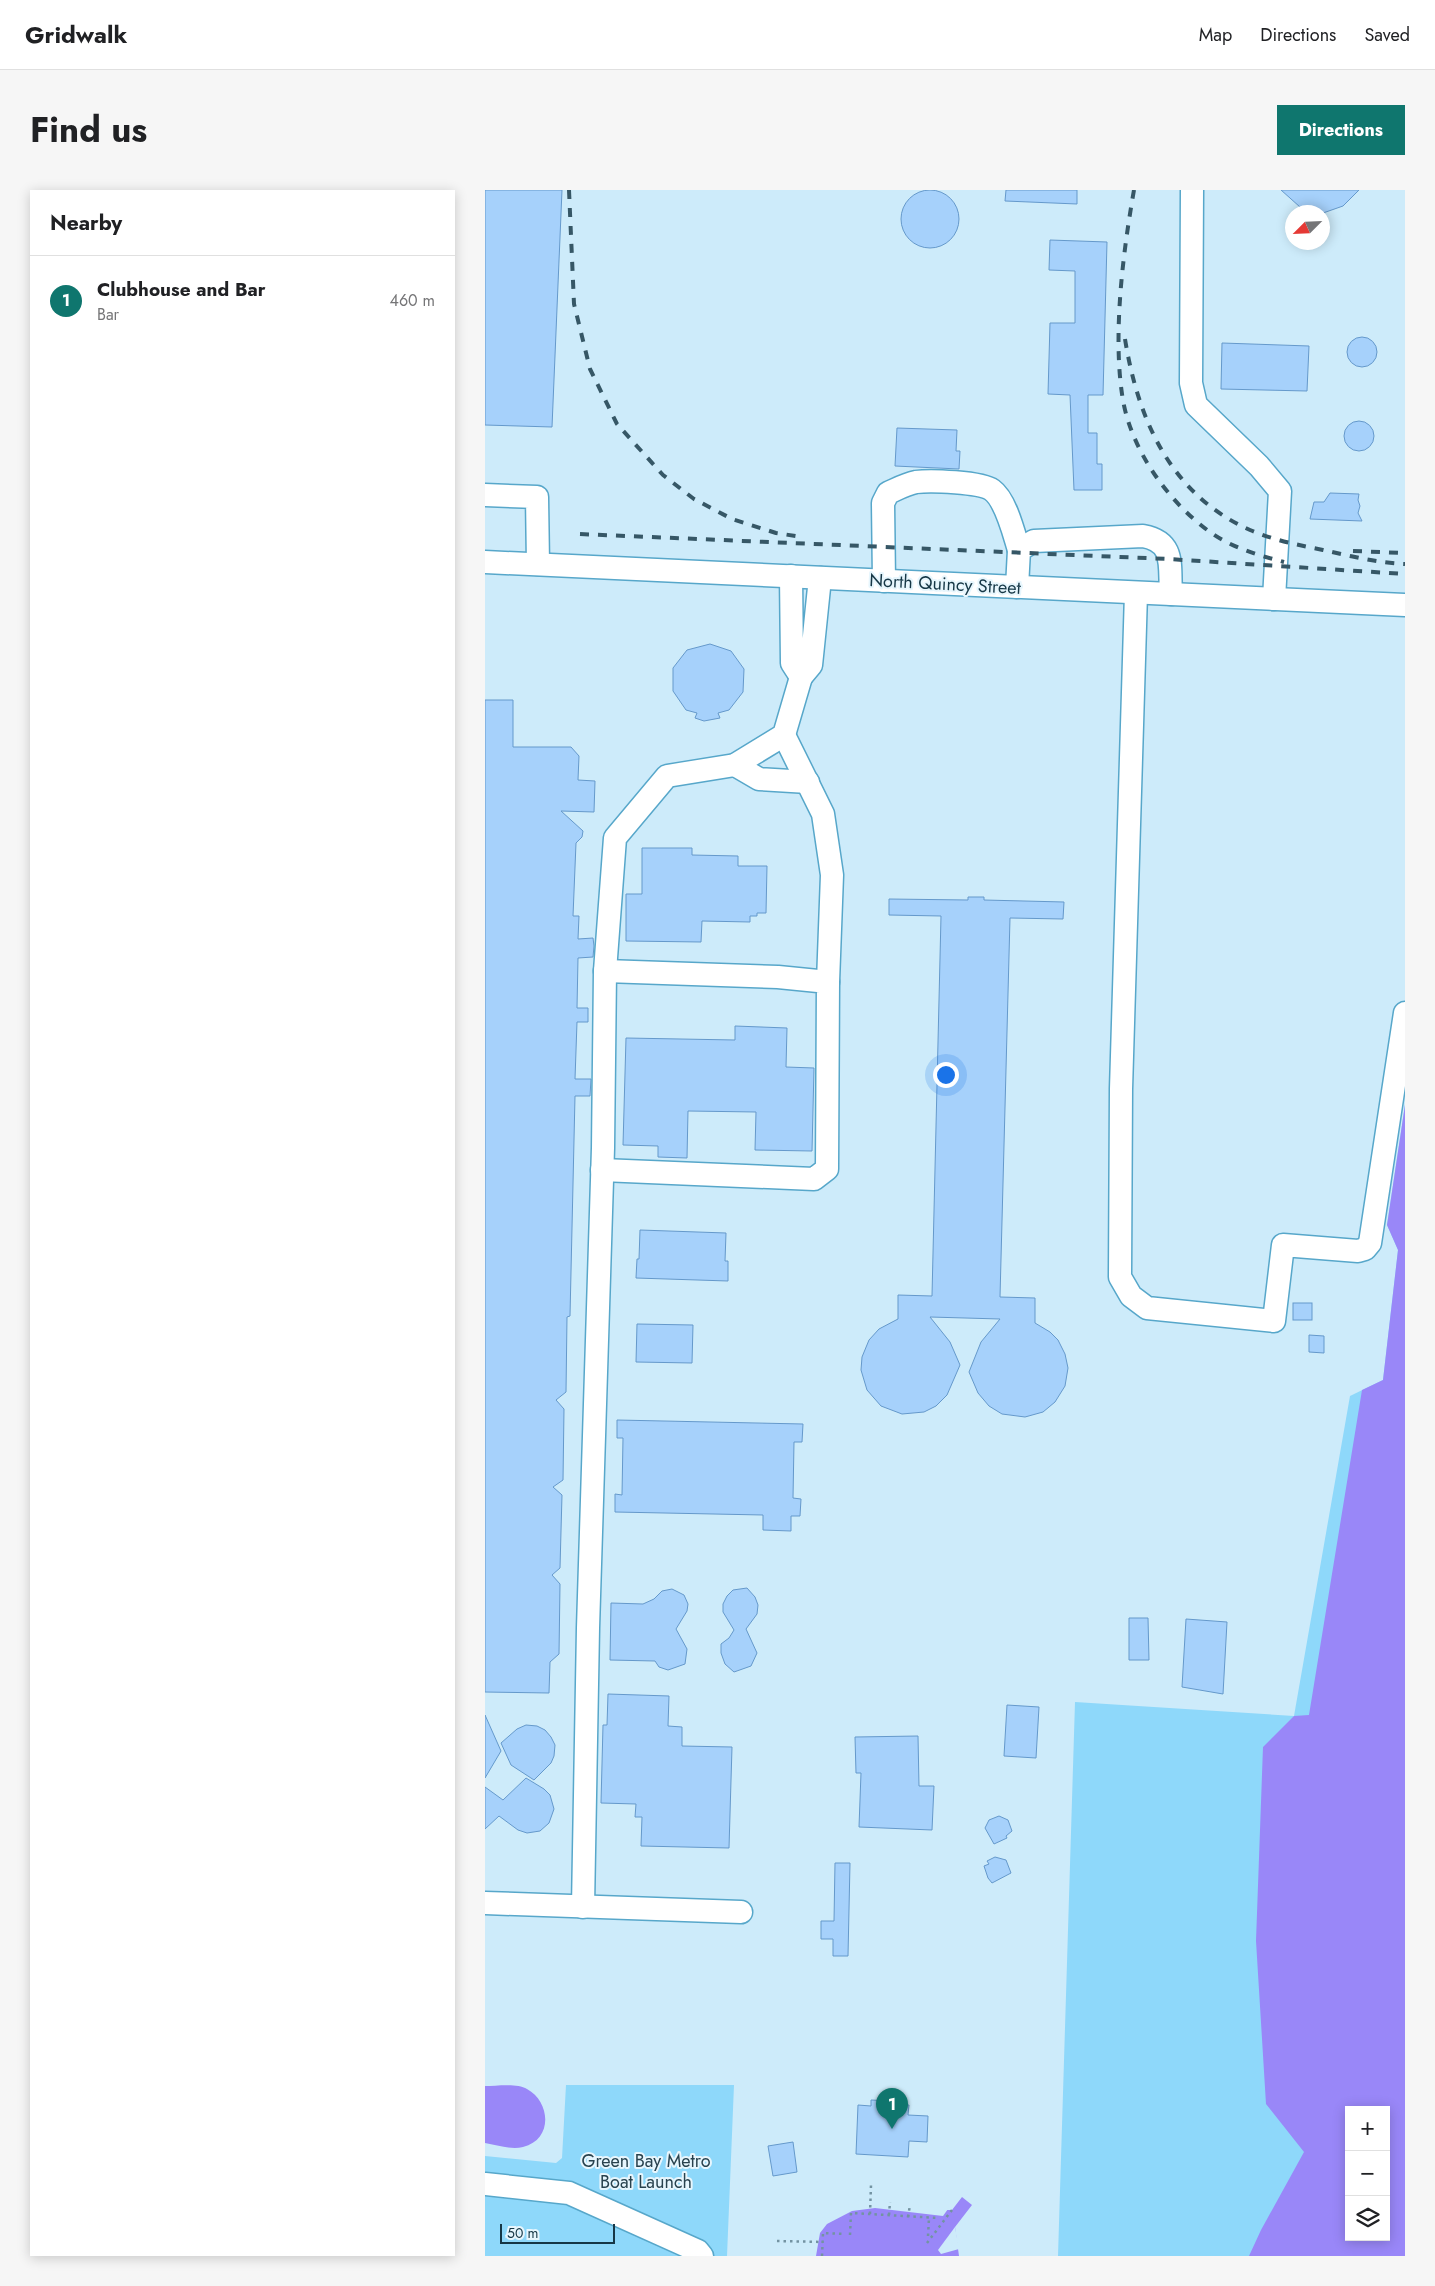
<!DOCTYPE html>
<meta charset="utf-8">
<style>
:root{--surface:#fff;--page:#f6f6f6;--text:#202124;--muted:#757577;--line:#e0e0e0;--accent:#0f766e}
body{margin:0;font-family:Jost,sans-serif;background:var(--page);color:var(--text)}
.controls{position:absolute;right:15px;bottom:15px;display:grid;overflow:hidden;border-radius:0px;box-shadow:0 2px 12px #0003}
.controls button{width:45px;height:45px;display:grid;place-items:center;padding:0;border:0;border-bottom:1px solid var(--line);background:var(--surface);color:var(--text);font:25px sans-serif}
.compass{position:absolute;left:800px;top:15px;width:45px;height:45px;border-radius:50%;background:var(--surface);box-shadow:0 2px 12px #0003;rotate:246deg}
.scale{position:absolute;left:15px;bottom:12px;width:115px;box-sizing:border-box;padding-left:5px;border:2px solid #163746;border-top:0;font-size:14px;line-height:18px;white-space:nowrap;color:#163746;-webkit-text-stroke:4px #e7f6fd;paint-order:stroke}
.you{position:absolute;left:460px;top:884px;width:18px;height:18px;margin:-12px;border:4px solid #fff;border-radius:50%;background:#1a73e8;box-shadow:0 0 0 8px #1a73e833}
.badge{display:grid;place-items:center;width:32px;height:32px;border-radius:50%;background:var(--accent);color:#fff;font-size:16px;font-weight:700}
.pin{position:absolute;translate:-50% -41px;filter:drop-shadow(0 1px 2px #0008)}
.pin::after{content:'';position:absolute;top:26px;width:18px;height:15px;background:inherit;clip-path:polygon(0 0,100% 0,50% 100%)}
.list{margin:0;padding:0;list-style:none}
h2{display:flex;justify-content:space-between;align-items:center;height:65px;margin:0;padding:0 20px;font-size:21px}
h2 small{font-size:16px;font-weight:400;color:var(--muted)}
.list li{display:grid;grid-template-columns:32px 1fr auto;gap:15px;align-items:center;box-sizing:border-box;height:90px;padding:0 20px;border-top:1px solid var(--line)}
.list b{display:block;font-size:19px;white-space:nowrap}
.list p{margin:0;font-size:16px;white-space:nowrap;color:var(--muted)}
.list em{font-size:16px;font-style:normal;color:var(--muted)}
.icon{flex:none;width:28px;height:28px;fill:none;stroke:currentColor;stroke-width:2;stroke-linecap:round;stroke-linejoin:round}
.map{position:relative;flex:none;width:920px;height:2066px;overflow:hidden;border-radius:0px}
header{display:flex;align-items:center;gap:30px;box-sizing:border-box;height:70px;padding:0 25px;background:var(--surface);border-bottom:1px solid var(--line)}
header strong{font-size:24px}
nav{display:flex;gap:28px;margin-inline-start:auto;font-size:18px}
.intro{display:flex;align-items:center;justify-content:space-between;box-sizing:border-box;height:120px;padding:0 30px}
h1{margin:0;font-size:35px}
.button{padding:12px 22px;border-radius:0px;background:var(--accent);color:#fff;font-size:18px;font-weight:700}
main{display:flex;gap:30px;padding:0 30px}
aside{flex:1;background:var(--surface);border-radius:0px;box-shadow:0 2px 12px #0003}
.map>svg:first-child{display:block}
.green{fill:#8ed8fa;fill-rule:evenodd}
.water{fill:#9987f8;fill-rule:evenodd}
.pier{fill:#cdebfa}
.building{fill:#a6d1fb;stroke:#6599cb}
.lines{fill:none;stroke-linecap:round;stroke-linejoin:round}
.minor-casing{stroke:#57a7ca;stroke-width:25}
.path{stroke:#7393a2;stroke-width:2.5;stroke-dasharray:2.5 4;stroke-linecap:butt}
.minor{stroke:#fff;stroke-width:22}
.rail{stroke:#365766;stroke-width:4;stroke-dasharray:9 9;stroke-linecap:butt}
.labels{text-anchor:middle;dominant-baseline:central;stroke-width:4;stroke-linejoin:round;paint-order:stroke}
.street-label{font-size:18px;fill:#163746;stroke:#e7f6fd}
.park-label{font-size:18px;fill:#28424e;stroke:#e7f6fd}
</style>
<header>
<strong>Gridwalk</strong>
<nav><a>Map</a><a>Directions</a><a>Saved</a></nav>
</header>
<div class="intro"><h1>Find us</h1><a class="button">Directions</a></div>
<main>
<aside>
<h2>Nearby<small></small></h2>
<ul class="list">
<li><span class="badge">1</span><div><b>Clubhouse and Bar</b><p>Bar</p></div><em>460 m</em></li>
</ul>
</aside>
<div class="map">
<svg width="920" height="2066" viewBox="0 0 920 2066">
<rect width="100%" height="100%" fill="#cdebfa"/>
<!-- green -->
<g class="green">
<path d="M920,915V2066H573L590,1512L809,1526L865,1206L898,1190L913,1060L902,1035ZM864,1920H901V2047H864Z"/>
<path d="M81,1895H249L242,2066H0V1966L71,1973L77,1968Z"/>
</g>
<!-- water -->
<g class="water">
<path d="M920,915V2066H764L776,2040L819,1962L781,1914L771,1751L778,1557L809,1526L824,1525L877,1200L898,1190L913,1060L902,1035ZM864,1920H901V2047H864Z"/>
<path d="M0,1896C12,1896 32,1893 42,1899C66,1912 68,1950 38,1957C26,1960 12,1955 0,1953Z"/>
<path d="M477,2007L487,2015L470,2037L474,2066H326L329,2041L375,2013L445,2020H467Z"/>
</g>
<!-- pier -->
<g class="pier">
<path d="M376,2010L401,2011L463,2019L458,2026L390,2018L367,2021L342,2034L335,2043L331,2066H324L326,2041L338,2027L351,2019Z"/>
<path d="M470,2037L474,2059L456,2064L453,2060Z"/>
</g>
<!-- building -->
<g class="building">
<path d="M0,0H77L67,237L0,235Z"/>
<path d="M521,0H592V14L520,11Z"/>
<path d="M796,0H874L858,16L838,23L823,21L815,17Z"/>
<circle cx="445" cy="29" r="29"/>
<path d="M565,50L622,52L618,205H603V243H612V274H617V300H589L585,205L563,204L565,133H590V81L564,80Z"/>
<circle cx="877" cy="162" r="15"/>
<path d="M737,153L824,156L822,201L736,199Z"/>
<circle cx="874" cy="246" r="15"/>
<path d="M412,238L472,240L471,261H475L474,279L410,276Z"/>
<path d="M845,303L874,304L873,310L875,316L873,323L877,331L825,329L829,312H839Z"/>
<path d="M225,454L246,461L259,479L258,502L244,520L233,523L235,528L219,531L210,528L212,523L201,520L188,501V478L202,460Z"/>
<path d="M0,510H28V557H86L94,566L93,590L110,591L109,622L76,621L98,641L97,647L91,653L88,726H94L93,749L108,748L109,756L108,767L93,768L92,818H103V832H92L90,889H106L105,906H90L85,1126L82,1127L81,1202L71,1210L79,1219L78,1290L68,1297L77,1305L75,1378L67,1385L75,1394L74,1464L65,1472L64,1503L0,1502Z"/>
<path d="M157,658H207V665L253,666V676H282L281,723H272V726H265V732L217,731L216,752L141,751V704H157Z"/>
<path d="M483,707H499V710L579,712L578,729L525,728L515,1107L550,1108V1133L565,1142L573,1150L580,1164L583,1178L580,1196L570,1212L558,1222L540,1227L517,1224L504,1216L493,1203L484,1182L496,1152L515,1129L445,1127L465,1152L475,1175L462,1205L451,1216L439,1222L417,1224L396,1216L382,1200L376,1180L377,1167L384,1150L394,1139L413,1129V1105L447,1106L456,726L404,725V709L483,710Z"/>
<path d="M250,836L302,838L301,877L329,878L327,961L270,960L271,922L203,921L202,968L173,967V956L138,955L141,848L250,850Z"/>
<path d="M155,1040L241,1043L240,1071H243V1091L151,1088L152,1069H154Z"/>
<rect x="808" y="1113" width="19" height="17"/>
<path d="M152,1134L208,1135L207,1173L151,1172Z"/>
<path d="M824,1145L839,1146V1163L824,1162Z"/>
<path d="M132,1230L318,1234L317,1252H309L308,1308L316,1309L315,1326H306V1341L278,1340V1325L130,1322V1304L137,1305L138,1248H132Z"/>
<path d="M262,1398L270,1407L273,1415L272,1424L261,1439L272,1463L266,1476L249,1482L240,1474L236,1463V1454L244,1448L249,1440L238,1422V1414L242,1406L248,1400Z"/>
<path d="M187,1399L199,1405L203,1414L202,1421L191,1439L202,1459L200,1474L183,1480L174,1477L170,1471L125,1470L126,1413L158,1414L169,1409L177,1401Z"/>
<path d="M644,1428H663L664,1470H644Z"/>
<path d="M701,1429L742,1432L738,1504L697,1497Z"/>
<path d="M123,1504L184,1506L183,1536L197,1537V1556L247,1557L244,1658L156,1656L157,1627H150L151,1614L116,1613L118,1535H122Z"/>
<path d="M522,1515L554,1517L551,1568L519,1566Z"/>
<path d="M0,1525L16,1561L0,1588Z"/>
<path d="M41,1535L52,1536L60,1540L66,1547L70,1555L69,1566L66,1573L49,1590L26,1575L16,1553L32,1539Z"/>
<path d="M433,1546L434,1596H449L447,1640L374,1637L376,1583H371L370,1547Z"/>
<path d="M41,1588L59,1599L65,1605L69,1619L64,1633L55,1641L42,1643L33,1640L14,1626L0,1639V1597L18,1610Z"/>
<path d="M514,1626L523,1630L527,1641L521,1646L522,1648L509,1654L500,1638L504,1630Z"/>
<path d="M510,1667L521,1670L526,1683L507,1693L503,1688L499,1676L504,1674L502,1671Z"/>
<path d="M350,1673H365L363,1766H348V1749H336V1731H349Z"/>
<path d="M386,1910L407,1911V1915H424L423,1925L443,1926L442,1952L424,1951L423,1967L371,1964L373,1915L386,1916Z"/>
<path d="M308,1952L312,1982L288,1986L283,1956Z"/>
</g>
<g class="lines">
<!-- minor casing -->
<g class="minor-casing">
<g id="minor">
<path d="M707,0L706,193L711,215L774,276L795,301L789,409"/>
<path d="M0,305L52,307L53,374"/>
<path d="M0,372L920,415"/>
<path d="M306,386L307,473L316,487L326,475L335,388"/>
<path d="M399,391L398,313L403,303C412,299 421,294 431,292C445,290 496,292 507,300C521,310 529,344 534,360"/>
<path d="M532,397L534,360L549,351L658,346C691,352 684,376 686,404"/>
<path d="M651,403L636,899L635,1087L646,1106L662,1118L789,1131L798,1055L873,1061L880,1059L885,1053L920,823"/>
<path d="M299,545L338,624L347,685L343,792"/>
<path d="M250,575L274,589L323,592"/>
<path d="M117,980L329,989L342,979L343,792L293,787L120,781"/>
<path d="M0,1713L256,1722"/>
<path d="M98,1717L103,1438L118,958L120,781L130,648L182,586L250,575L299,545L316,487"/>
<path d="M0,1994L84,2003L213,2061L217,2066"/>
</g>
</g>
<!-- path -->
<g class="path">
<path d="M385,2024L386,1995"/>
<path d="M404,2025L405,2012"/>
<path d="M423,2027L425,2015"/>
<path d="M365,2045L366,2023L453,2028"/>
<path d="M443,2046L444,2028"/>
<path d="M292,2051L338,2052"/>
<path d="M442,2053L467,2020"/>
<path d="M337,2066L338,2043L360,2044"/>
</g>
<!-- minor -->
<use href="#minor" class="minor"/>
<!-- rail -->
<g class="rail">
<path d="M84,0L89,114L105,179L132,234L178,285L209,309L247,329L291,343L317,347"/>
<path d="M649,0C638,62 628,142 637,204C644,257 682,311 725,342C747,358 773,365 799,372"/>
<path d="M640,149C653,230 686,305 765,340C788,350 813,355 838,360C865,366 893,373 920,374"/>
<path d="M95,344L683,369L920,384"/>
<path d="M868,361L920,363"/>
</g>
</g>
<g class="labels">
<!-- street labels -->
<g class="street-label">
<text transform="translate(460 394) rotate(3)">North Quincy Street</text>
</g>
<!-- park labels -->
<g class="park-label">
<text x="161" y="1971">Green Bay Metro<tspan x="161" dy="21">Boat Launch</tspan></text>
</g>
</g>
</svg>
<div class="controls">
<button>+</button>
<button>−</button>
<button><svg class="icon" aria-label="layers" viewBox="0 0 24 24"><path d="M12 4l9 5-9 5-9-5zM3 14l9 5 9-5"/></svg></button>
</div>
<svg class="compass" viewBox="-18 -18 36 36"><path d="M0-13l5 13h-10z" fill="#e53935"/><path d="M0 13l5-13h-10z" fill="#757577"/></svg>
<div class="scale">50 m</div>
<div class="you"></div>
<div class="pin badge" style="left:407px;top:1939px">1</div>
</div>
</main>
